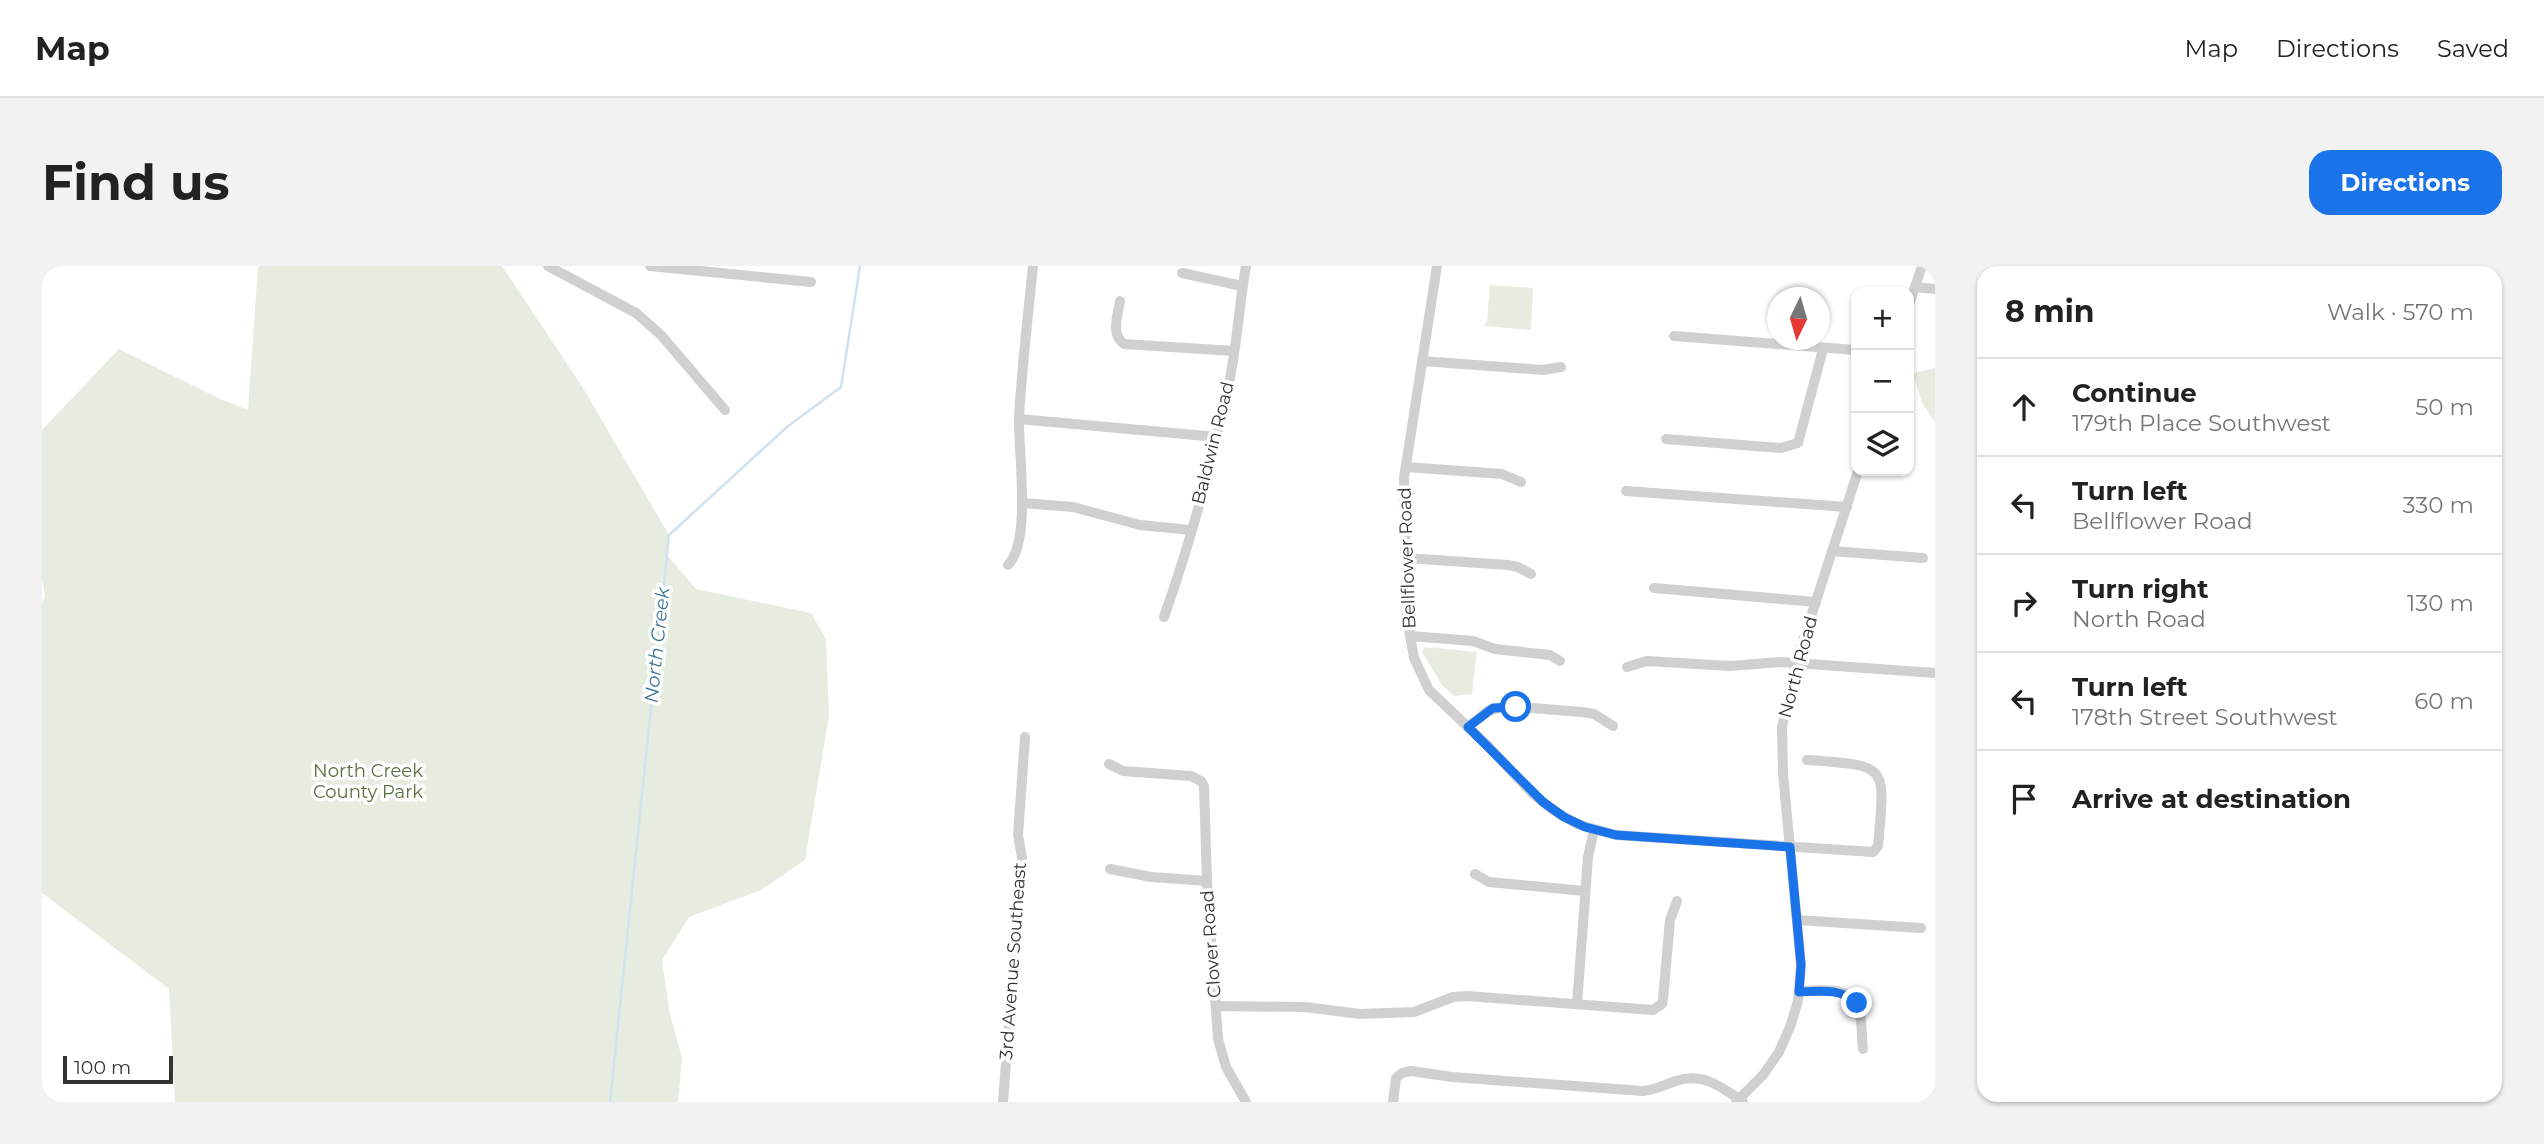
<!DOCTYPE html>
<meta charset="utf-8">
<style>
:root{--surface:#fff;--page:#f2f2f2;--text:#222;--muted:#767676;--line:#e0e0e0;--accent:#1a73e8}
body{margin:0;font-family:Montserrat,sans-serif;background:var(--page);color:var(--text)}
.controls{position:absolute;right:21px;top:21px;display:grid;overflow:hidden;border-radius:14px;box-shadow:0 2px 5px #0004}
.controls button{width:63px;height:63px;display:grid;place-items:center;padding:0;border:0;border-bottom:2px solid var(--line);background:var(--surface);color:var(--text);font:35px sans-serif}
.compass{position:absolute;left:1725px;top:21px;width:63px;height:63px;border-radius:50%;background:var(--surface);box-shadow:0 2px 5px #0004;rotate:185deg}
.scale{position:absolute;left:21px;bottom:18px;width:110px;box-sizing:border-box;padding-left:7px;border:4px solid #333;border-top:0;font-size:19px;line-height:24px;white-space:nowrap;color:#333;-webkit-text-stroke:5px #fff;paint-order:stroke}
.stop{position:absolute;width:21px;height:21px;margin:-16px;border:5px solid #1a73e8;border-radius:50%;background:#fff}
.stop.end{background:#1a73e8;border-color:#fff;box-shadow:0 2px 7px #0008}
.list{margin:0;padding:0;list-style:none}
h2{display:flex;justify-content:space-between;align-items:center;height:91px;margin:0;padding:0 28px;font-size:30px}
h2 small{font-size:23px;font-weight:400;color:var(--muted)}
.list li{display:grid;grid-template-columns:46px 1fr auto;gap:21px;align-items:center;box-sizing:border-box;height:98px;padding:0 28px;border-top:2px solid var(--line)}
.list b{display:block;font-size:26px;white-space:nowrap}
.list p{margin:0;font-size:23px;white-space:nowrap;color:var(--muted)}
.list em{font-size:23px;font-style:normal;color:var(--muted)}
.icon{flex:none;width:38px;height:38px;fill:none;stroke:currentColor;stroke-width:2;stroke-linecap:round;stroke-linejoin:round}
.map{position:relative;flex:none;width:1893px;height:836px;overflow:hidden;border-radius:21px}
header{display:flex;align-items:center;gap:42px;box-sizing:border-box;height:98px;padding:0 35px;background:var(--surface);border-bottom:2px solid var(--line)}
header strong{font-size:33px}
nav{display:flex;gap:38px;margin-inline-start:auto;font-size:24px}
.intro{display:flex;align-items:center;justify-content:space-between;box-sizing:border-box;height:168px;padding:0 42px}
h1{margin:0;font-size:49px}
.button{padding:18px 32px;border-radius:21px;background:var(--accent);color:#fff;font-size:24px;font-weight:700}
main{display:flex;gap:42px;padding:0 42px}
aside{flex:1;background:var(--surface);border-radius:21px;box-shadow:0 2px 5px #0004}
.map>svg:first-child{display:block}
.green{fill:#e6ecdf}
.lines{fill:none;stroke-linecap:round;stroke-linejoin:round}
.stream{stroke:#cfe2ee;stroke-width:2.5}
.minor{stroke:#d0d0d0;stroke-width:10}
.route{stroke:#1a73e8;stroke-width:9}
.labels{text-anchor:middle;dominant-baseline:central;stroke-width:7;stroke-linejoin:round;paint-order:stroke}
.street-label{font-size:18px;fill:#333;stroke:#fff}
.park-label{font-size:18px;fill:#56703f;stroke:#fff}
.water-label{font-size:19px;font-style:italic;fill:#3f7597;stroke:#fff}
</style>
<header>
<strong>Map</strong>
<nav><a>Map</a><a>Directions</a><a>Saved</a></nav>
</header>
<div class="intro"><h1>Find us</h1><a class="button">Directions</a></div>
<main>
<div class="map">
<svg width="1893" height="836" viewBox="0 0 1893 836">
<rect width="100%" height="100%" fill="#fff"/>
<!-- green -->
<g class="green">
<path d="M216,0H460L541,122L627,269L625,289L654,323L769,347L784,373L787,450L763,594L719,624L647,651L620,694L628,748L640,792L636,836H133L127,723L0,627V337L3,330L0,313V164L77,83L176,132L206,144Z"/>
<path d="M1448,19L1491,22L1489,64L1442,60L1445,55Z"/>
<path d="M1893,102V156L1880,137L1871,107Z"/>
<path d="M1383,381L1435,386L1430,428L1412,430L1400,419L1380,386Z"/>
</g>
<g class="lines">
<!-- stream -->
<path class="stream" d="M568,836L627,269L745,161L799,121L818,0"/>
<!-- minor -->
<g class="minor">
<path d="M506,0L594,47L619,69L683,144"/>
<path d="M608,0L769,16"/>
<path d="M1395,0L1362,212L1365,352L1372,392L1387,424L1446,480L1490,527L1511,544L1535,558L1574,569L1831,586L1836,580C1843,498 1848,500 1765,494"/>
<path d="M1140,7L1200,20"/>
<path d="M1873,21L1893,23"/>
<path d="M1078,35C1076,49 1068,68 1082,78L1192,85"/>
<path d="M1867,39L1880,0"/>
<path d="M1632,70L1814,84"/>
<path d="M1380,95L1501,104L1519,101"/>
<path d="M977,153L1175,171"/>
<path d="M1624,173L1739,182L1756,177L1781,83"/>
<path d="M1364,201L1460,208L1479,216"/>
<path d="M1584,225L1805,241"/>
<path d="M980,237L1031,241L1098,259L1149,264"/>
<path d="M1790,285L1881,292"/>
<path d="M1364,292L1466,299L1476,301L1489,308"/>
<path d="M966,299C990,275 976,185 977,151C980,101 986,50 991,0"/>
<path d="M1612,322L1774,336"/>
<path d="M1122,351C1149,275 1170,196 1187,117C1195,79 1197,39 1204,0"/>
<path d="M1368,370L1431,375L1453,383L1508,389L1518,395"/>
<path d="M1585,401L1605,395L1688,400L1739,396L1893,407"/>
<path d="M1426,461L1446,445L1465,440L1540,446L1552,448L1571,460"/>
<path d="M1067,498L1081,505L1149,510L1159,515L1162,520L1165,615L1176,773L1184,801L1204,836"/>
<path d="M1068,603L1109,611L1165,615"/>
<path d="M1433,608L1447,616L1543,625"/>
<path d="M1755,654L1879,662"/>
<path d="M1757,725C1774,725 1806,719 1815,738C1821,750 1819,770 1821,783"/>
<path d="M1535,738L1546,591L1552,564"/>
<path d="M1174,740L1263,741L1318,748L1372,746L1411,731L1425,730L1611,744L1620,738L1621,733L1628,654L1635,635"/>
<path d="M961,836L980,592L976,569L983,471"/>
<path d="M1351,836L1354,812L1360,807L1369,805L1410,811L1601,825C1613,824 1622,819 1634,815C1661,806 1680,821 1701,836"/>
<path d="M1694,836L1721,809L1737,786L1748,761L1756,735L1759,699L1741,508L1740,461L1754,397L1816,205"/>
</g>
</g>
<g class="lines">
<!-- route -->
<path class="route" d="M1474,441L1451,442L1426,461L1501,536L1522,551L1543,561L1574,569L1748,581L1759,699L1757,726C1779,725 1798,722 1815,737"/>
</g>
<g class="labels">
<!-- street labels -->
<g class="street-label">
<text transform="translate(1171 177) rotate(-76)">Baldwin Road</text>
<text transform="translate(1365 292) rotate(-92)">Bellflower Road</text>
<text transform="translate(1756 401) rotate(-75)">North Road</text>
<text transform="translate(1169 678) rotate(-94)">Clover Road</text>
<text transform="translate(971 695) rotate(-86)">3rd Avenue Southeast</text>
</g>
<!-- park labels -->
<g class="park-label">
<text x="326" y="505">North Creek<tspan x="326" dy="21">County Park</tspan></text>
</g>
<!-- water labels -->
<g class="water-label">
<text transform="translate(615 379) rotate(-84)">North Creek</text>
</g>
</g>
</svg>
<div class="controls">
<button>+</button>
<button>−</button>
<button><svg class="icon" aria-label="layers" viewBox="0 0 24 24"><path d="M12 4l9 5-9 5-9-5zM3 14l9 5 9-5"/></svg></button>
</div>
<svg class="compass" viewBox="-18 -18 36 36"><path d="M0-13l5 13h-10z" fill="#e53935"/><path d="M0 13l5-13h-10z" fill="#767676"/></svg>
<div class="scale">100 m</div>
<div class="stop" style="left:1474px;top:441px"></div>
<div class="stop end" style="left:1815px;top:737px"></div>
</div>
<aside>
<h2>8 min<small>Walk · 570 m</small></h2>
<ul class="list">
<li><svg class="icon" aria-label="ahead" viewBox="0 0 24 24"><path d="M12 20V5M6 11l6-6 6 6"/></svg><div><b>Continue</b><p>179th Place Southwest</p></div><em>50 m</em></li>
<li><svg class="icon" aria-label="left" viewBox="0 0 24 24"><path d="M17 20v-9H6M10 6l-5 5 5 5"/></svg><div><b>Turn left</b><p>Bellflower Road</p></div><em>330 m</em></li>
<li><svg class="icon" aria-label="right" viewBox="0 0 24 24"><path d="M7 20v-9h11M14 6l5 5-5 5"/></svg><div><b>Turn right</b><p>North Road</p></div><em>130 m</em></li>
<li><svg class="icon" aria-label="left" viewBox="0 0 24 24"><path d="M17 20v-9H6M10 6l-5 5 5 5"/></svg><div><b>Turn left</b><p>178th Street Southwest</p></div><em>60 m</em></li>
<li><svg class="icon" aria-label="arrive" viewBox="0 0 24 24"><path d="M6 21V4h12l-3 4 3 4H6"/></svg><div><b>Arrive at destination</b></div></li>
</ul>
</aside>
</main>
